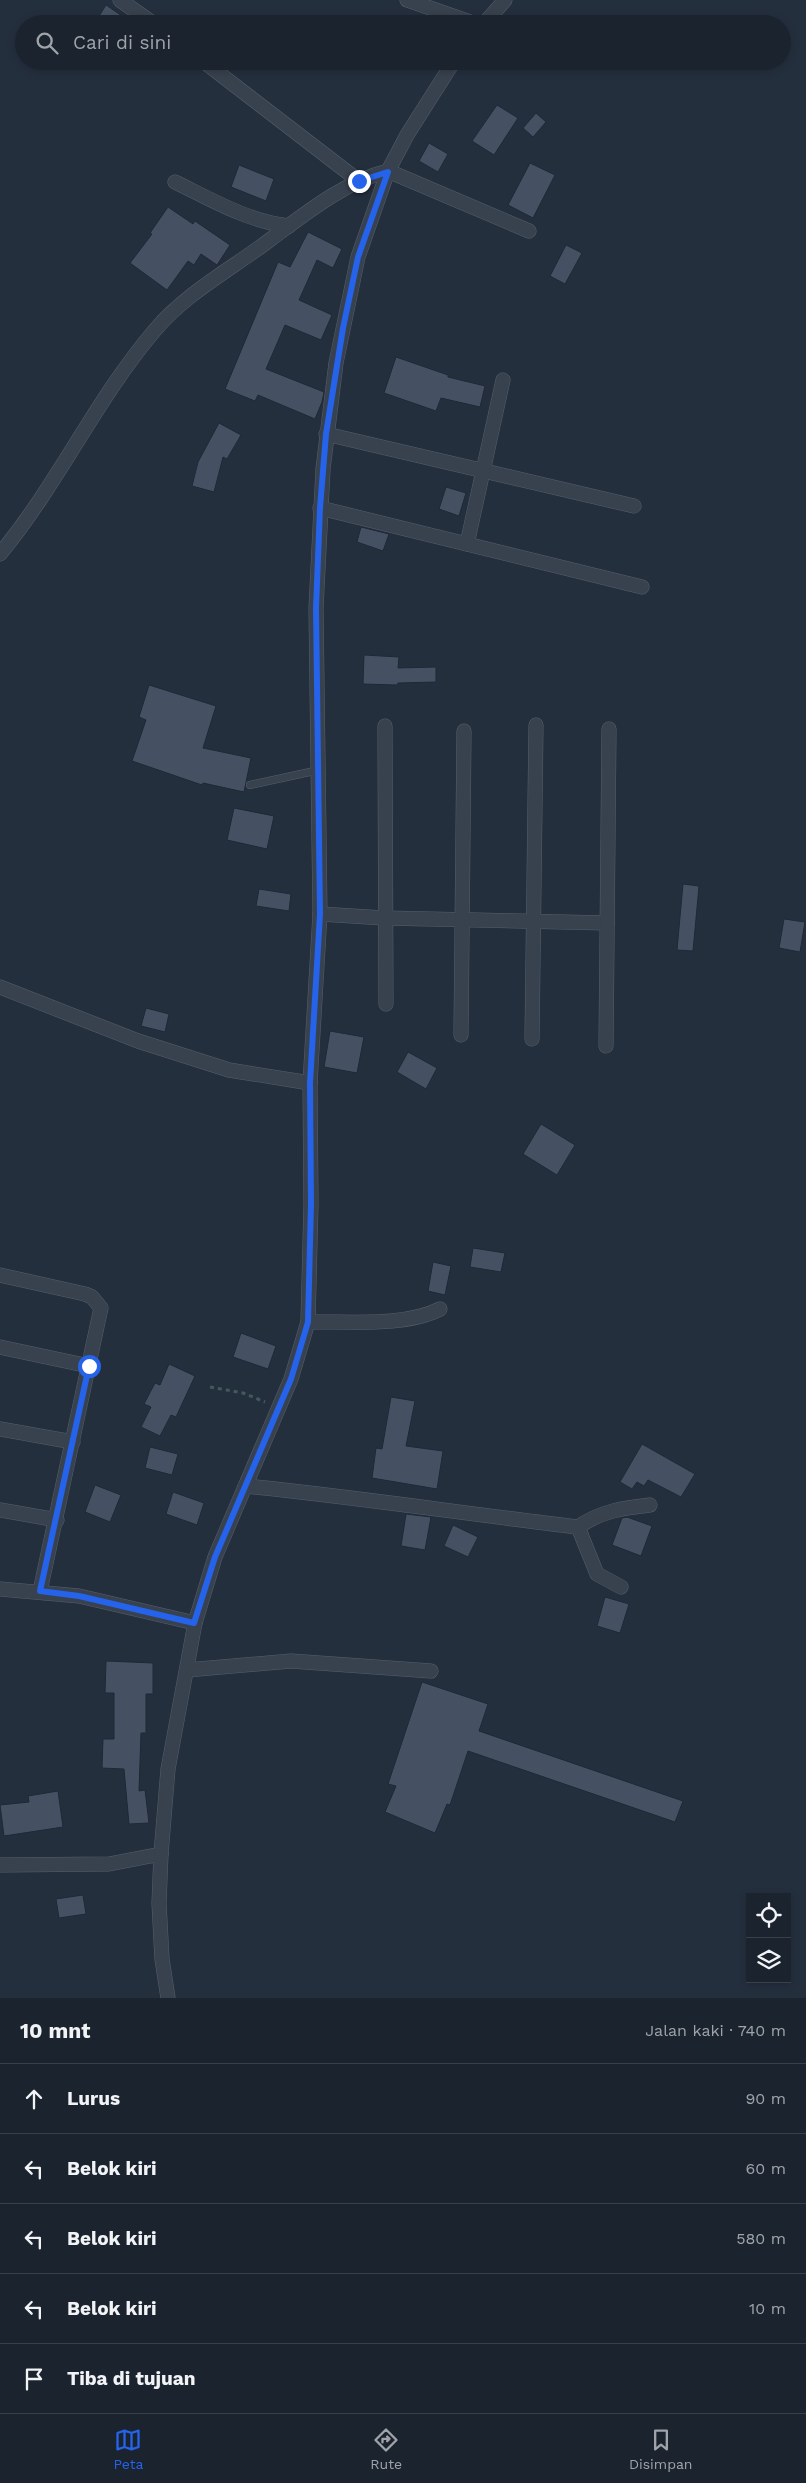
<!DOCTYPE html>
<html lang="id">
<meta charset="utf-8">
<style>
:root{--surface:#1b232e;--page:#242b36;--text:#f1f3f6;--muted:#a0a4aa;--line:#39404a;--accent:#2563eb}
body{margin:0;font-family:"Work Sans",sans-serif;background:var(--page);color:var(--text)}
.controls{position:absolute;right:15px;bottom:15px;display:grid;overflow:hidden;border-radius:0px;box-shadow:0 2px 8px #0003}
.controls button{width:45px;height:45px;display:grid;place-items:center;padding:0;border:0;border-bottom:1px solid var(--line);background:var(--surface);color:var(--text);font:25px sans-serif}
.stop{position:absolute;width:15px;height:15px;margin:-11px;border:4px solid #2563eb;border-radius:50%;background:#fff}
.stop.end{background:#2563eb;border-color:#fff;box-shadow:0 1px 5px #0008}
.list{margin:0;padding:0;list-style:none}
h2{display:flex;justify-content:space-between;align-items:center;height:65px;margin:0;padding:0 20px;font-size:21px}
h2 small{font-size:16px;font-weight:400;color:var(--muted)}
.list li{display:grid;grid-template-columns:32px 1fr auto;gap:15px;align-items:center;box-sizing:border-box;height:70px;padding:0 20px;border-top:1px solid var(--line)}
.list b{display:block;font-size:19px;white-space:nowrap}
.list em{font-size:16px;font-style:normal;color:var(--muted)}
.icon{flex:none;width:28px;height:28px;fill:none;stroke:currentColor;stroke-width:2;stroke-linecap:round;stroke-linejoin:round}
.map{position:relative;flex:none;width:806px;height:1998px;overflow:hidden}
.search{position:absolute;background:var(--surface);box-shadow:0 2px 8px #0003;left:15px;right:15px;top:15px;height:55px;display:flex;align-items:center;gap:12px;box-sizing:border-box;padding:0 18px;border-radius:28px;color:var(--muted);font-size:19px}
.sheet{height:415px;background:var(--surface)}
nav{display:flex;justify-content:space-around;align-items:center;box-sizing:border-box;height:70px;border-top:1px solid var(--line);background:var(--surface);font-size:14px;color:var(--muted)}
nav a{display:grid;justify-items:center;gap:2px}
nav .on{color:var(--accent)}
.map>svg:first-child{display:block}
.building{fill:#455162;stroke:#1f2835}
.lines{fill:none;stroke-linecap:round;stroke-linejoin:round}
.lane-casing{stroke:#565f6c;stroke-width:8}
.street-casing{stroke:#565f6c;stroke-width:15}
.path{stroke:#44595c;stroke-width:3;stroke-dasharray:4 4;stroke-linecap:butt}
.lane{stroke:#38414e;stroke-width:7}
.street{stroke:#38414e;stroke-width:14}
.route{stroke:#2563eb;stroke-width:6}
</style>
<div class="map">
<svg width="806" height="1998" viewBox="0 0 806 1998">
<rect width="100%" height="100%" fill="#242f3e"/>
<!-- building -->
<g class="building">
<path d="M106,5L134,24H94Z"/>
<path d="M497,105L518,118L494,155L472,141Z"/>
<path d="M536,113L546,122L533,137L523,128Z"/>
<path d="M429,143L448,154L438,172L419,161Z"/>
<path d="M530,163L555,175L533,218L508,205Z"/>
<path d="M239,165L274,179L266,201L231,187Z"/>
<path d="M168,207L193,224L195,221L230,245L217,265L201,254L194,265L188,261L167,290L130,263L152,234L150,233Z"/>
<path d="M308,232L342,249L333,268L317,260L299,300L332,315L321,340L285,325L266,369L324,392L322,402L315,419L258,395L255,401L225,389L278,262L290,267Z"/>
<path d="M566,245L582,253L565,284L550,276Z"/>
<path d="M396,357L448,375V377L485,386L480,407L441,398L436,411L384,393Z"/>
<path d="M219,423L241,435L227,459L223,457L214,492L192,486L198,462Z"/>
<path d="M446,487L466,493L459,516L439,509Z"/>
<path d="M361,527L389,534L383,551L357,542Z"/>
<path d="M364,655L399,657L398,668L436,667V682L398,683L397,685L363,684Z"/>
<path d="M149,685L216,706L203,748L251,758L244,792L203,783L202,785L132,761L146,720L139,717Z"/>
<path d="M234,808L274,816L267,849L227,840Z"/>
<path d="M683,884L699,886L693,951L677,950Z"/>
<path d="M259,889L291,894L289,911L256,906Z"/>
<path d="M784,919L805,922L800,952L779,948Z"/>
<path d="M146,1008L169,1014L165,1032L141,1026Z"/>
<path d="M330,1031L364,1037L357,1073L324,1067Z"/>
<path d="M408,1052L437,1068L426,1089L397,1072Z"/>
<path d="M541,1124L575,1145L557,1175L523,1154Z"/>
<path d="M473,1248L505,1253L501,1272L470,1267Z"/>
<path d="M433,1262L451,1266L445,1295L428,1291Z"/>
<path d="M241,1333L276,1346L268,1369L233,1357Z"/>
<path d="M169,1364L195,1376L176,1417L171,1415L160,1436L141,1427L151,1407L144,1404L155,1383L160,1385Z"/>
<path d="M391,1397L415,1401L406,1446L443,1451L437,1489L372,1478L376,1448L382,1449Z"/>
<path d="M642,1444L695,1474L681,1497L648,1480L644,1486L637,1482L632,1489L620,1482Z"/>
<path d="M150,1447L178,1454L172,1475L145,1468Z"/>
<path d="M95,1485L121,1495L110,1522L85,1512Z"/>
<path d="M173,1492L204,1503L197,1525L166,1514Z"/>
<path d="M406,1514L431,1517L425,1550L401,1546Z"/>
<path d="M627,1517L652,1526L641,1556L612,1545L622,1518Z"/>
<path d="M453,1525L478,1537L468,1557L444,1546Z"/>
<path d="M605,1597L629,1604L620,1633L597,1626Z"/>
<path d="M106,1661L153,1663V1694H146V1733H141L139,1791L145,1790L149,1823L129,1824L124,1769L102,1768L103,1739H114V1693H105Z"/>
<path d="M422,1682L488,1704L479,1731L683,1801L675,1822L468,1751L450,1805L447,1804L435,1833L385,1812L396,1786L388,1784Z"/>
<path d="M58,1791L63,1827L4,1836L0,1805L29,1802L28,1796Z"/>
<path d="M83,1895L86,1914L59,1918L56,1899Z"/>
</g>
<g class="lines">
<!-- lane casing -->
<g class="lane-casing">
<path id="lane" d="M250,785L319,770"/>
</g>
<!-- street casing -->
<g class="street-casing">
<g id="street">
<path d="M120,0L154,24"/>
<path d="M407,0L476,24"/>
<path d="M484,24L505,0"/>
<path d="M203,61L359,181"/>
<path d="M175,182C212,200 247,221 289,226"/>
<path d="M326,434L634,506"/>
<path d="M320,508L642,587"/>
<path d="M467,544L503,380"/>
<path d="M0,554C58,484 96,399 155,330C186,293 233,268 271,239C306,213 346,181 388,171L529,231"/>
<path d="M385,726L386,1004"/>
<path d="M320,914L384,918L607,923"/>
<path d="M0,987L138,1041L229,1070L310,1083"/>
<path d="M461,1035L464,731"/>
<path d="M532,1039L536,725"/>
<path d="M606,1046L609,729"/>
<path d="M0,1275L85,1294L92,1297L101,1308L40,1591"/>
<path d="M308,1322C348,1321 405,1327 440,1309"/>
<path d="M0,1347L89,1366"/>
<path d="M0,1429L73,1442"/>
<path d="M245,1486C356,1497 467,1514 578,1527C601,1511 623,1508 650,1505"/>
<path d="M0,1510L57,1520"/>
<path d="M578,1527L597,1574L621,1587"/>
<path d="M0,1589L79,1596L195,1623"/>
<path d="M187,1670L291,1661L431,1671"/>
<path d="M0,1865L109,1864L161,1854"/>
<path d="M168,1998L162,1959L159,1903L161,1854L168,1769L195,1623L215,1557L291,1379L308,1322L311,1204L310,1083L320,914L316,608L323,469L336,363L358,257L388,171L407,135L454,61"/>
</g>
</g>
<!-- path -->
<path class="path" d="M210,1387L243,1393L265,1402"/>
<!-- lane -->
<use href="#lane" class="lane"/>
<!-- street -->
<use href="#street" class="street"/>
</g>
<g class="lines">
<!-- route -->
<path class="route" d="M89,1366L40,1591L79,1596L194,1623L215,1557L291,1379L308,1322L311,1204L310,1083L320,914L316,608L320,508L326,434L343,328L358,257L388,172L359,181"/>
</g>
</svg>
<div class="controls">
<button><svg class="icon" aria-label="locate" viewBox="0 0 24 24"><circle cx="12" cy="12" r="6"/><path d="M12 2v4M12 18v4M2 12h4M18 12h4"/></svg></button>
<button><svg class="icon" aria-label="layers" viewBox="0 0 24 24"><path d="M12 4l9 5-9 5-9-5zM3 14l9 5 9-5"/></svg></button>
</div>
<div class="stop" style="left:89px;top:1366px"></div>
<div class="stop end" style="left:359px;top:181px"></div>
<div class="search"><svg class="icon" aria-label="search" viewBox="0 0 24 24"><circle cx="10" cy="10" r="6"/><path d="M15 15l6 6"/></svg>Cari di sini</div>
</div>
<section class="sheet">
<h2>10 mnt<small>Jalan kaki · 740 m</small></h2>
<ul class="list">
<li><svg class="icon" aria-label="ahead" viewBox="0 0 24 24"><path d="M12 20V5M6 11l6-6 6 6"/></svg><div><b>Lurus</b></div><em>90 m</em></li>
<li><svg class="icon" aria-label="left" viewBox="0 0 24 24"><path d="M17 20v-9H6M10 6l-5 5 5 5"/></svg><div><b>Belok kiri</b></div><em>60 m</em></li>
<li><svg class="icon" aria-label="left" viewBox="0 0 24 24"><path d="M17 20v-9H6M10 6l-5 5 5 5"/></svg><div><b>Belok kiri</b></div><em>580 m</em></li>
<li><svg class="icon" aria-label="left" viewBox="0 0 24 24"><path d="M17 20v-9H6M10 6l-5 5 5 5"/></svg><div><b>Belok kiri</b></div><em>10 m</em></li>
<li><svg class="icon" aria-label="arrive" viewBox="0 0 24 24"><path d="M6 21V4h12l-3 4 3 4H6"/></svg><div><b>Tiba di tujuan</b></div></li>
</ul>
</section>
<nav>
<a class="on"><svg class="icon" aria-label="map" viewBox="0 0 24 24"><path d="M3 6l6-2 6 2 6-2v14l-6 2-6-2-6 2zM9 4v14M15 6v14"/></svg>Peta</a>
<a><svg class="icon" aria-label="directions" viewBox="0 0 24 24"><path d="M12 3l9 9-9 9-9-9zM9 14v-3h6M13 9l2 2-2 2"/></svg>Rute</a>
<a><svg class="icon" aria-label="saved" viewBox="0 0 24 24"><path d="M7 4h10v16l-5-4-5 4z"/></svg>Disimpan</a>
</nav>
